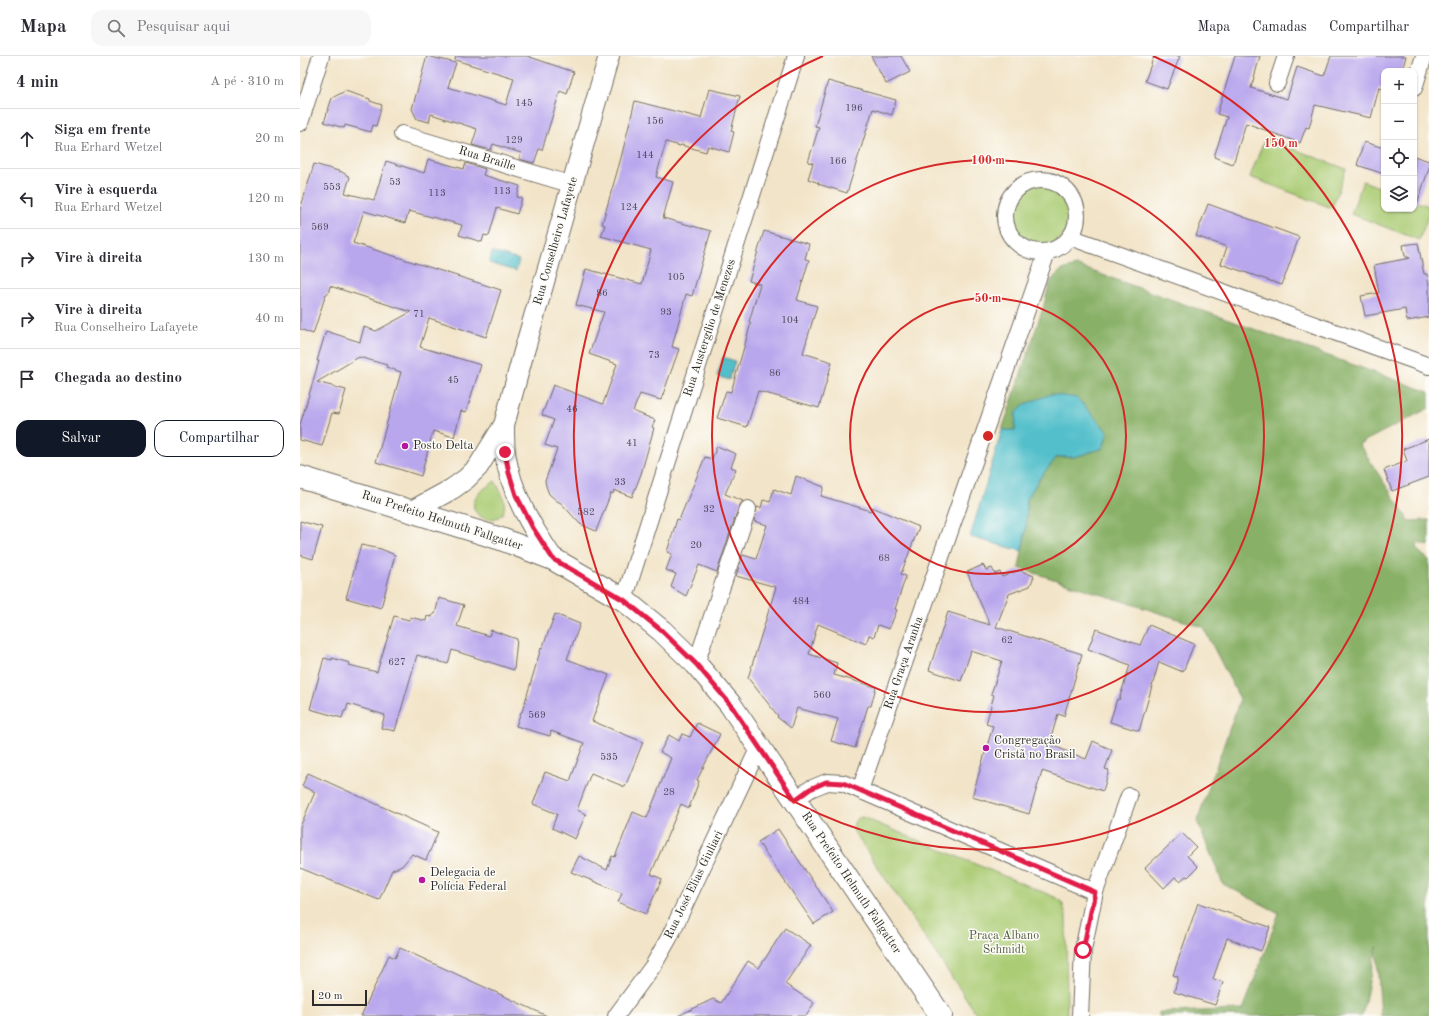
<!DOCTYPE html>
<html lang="pt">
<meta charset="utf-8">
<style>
:root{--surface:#fff;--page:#f7f7f7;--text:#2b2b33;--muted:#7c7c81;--line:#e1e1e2;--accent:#111827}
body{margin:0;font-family:"Old Standard TT",serif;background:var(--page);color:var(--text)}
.controls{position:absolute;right:12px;top:12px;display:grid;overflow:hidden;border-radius:8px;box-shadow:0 1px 3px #0004}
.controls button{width:36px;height:36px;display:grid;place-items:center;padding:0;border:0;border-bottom:1px solid var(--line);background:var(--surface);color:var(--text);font:20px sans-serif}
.scale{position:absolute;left:12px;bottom:10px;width:55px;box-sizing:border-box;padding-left:4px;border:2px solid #2b2b2b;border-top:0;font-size:11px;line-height:14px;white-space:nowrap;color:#2b2b2b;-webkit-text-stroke:3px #fdfcf7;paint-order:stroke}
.stop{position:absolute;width:12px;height:12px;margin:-9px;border:3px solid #e11d48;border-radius:50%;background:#fff}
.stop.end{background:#e11d48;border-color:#fff;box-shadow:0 1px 4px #0008}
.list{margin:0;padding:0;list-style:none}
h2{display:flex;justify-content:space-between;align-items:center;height:52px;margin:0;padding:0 16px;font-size:17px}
h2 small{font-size:13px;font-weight:400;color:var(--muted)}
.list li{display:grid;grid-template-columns:26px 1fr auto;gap:12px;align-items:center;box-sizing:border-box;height:60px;padding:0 16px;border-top:1px solid var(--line)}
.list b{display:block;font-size:15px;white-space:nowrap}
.list p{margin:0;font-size:13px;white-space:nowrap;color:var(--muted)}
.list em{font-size:13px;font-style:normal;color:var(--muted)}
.actions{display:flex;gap:8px;padding:12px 16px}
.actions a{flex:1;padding:9px 0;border:1px solid var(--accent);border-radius:12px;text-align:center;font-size:14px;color:var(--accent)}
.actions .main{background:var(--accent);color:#fff}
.icon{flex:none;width:22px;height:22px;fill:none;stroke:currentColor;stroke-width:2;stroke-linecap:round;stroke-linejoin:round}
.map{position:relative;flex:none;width:1129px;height:960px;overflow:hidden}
header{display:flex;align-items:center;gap:24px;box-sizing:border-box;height:56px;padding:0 20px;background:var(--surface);border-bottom:1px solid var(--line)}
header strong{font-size:19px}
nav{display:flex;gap:22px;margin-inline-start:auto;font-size:14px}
.search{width:280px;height:36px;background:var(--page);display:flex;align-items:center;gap:10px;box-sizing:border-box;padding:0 14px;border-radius:12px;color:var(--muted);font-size:15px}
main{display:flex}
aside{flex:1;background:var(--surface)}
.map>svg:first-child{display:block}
.green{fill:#abcc74;stroke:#6b7c50}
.forest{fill:#88b066;stroke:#5a6e48}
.water{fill:#52bfcb;stroke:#3e757b}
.building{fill:#b9a7ed}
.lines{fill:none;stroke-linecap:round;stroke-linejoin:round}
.minor-casing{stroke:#716c62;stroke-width:18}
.tertiary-casing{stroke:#716c62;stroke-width:22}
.primary-casing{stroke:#716c62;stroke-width:24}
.minor{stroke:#fff;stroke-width:16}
.tertiary{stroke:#fff;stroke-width:20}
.primary{stroke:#fff;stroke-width:22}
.route{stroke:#e11d48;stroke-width:5}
.ring{fill:none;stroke:#d62828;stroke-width:2}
.poi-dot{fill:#b5179e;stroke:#fdfcf7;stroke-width:1.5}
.labels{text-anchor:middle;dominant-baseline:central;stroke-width:3;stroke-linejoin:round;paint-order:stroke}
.number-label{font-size:10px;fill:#4e4a5c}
.street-label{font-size:12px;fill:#2b2b2b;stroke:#fdfcf7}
.poi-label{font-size:12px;fill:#2b2b2b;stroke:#fdfcf7;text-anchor:start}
.park-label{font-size:12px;fill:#515b41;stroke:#fdfcf7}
.centre{fill:#d62828;stroke:#fdfcf7;stroke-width:2}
.ring-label{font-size:12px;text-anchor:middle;font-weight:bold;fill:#d62828;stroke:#fdfcf7;stroke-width:3;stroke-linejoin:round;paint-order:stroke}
</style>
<header>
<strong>Mapa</strong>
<div class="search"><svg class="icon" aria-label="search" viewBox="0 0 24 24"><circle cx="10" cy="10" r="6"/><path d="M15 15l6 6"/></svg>Pesquisar aqui</div>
<nav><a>Mapa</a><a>Camadas</a><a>Compartilhar</a></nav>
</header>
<main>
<aside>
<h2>4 min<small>A pé · 310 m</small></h2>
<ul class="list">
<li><svg class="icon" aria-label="ahead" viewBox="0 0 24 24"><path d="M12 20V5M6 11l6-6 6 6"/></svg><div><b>Siga em frente</b><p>Rua Erhard Wetzel</p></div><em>20 m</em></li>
<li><svg class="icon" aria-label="left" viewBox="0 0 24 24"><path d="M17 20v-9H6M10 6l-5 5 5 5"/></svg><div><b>Vire à esquerda</b><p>Rua Erhard Wetzel</p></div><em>120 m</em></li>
<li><svg class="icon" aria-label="right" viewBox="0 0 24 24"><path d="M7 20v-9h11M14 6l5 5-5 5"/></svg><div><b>Vire à direita</b></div><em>130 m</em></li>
<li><svg class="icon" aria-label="right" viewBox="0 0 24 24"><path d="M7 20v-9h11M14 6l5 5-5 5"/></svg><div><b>Vire à direita</b><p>Rua Conselheiro Lafayete</p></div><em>40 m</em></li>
<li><svg class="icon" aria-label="arrive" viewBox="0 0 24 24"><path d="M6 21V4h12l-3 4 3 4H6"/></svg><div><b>Chegada ao destino</b></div></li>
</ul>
<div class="actions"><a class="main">Salvar</a><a>Compartilhar</a></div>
</aside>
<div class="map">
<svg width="1129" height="960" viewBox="0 0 1129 960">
<rect width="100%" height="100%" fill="#fdfcf7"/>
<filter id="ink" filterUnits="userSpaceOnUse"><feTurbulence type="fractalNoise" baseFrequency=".025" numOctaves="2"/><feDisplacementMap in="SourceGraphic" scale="8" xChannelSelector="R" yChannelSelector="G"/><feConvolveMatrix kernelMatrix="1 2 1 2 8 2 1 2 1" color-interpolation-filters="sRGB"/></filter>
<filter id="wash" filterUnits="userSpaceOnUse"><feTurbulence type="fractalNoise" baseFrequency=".012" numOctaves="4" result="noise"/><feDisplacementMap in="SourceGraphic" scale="16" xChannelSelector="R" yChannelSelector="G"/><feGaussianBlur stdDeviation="0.9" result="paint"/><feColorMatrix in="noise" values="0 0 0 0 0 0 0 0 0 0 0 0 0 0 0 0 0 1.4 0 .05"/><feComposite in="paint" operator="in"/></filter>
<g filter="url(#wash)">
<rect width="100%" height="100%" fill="#f2e4c8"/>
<!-- green -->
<g class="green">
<path d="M965,82L1046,113L1032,152L950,121Z"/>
<path d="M1063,125L1084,133V153H1114V145L1129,150V158L1119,184L1051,158Z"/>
<circle cx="741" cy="159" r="31"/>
<path d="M195,425C198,431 203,438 204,445C210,473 163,466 176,441C180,434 189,430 195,425Z"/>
<path d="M562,761L757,842L762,846L766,860L767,960H678L554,776C552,768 554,763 562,761Z"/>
</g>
<!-- forest -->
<path class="forest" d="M778,210L1129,336V352L1059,388L1109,465L1129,464V490L1118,487L1116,493L1129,504V960H1081L1076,891L1062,960H859V956L943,954L979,857L923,828L897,765L940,643L903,571L719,512L726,473L727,443L739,423L757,401H775L803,392L808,376L777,342L716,358L715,374H702L744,249C749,227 752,213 778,210Z"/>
<!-- water -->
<g class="water">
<path d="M192,196L219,204L216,215L189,207Z"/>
<path d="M423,301L435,305L429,324L417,320Z"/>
<path d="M751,338L777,342L808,376L803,392L775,401H757L739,423L727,443L726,473L722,495L670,481L702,374H715L716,358L723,349Z"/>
</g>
<g id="blocks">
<!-- building -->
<g class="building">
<path d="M127,0L156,7L148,31L206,49L214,22L155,4L156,0H227L274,16L267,38L260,35L242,94L239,93L234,107L219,103L221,97L193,88L191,94L172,89L177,73L131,58L129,66L117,63L112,53Z"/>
<path d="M571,0H601L610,16L586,28Z"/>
<path d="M854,0H880L867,33L845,25Z"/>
<path d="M935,0H960L951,32L987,43L997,11L1024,20L1031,0H1106L1102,15H1084V33L1079,32L1071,62L1015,49L1009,72L1006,71L1000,87L946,67L933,108L914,101L927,61L917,58Z"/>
<path d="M528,25L596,44L592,59L573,53L547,137L518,128L519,127L508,123L513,107L508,106L519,71L515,70Z"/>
<path d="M409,33L440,40L431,75L434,76L429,96L408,90L406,96L381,89L380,90L366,86L356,121L373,126L363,162L411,175L392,240L386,238L372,291L379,293L361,344L340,338L333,355L355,364L352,371L354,372L341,418L332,441L314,434L313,438L311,437L296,475L280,468L261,447L257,445L249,438L246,430L245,425L257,393L245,389L254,364L242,359L253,329L303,348L317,308L289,298L304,256L276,249L286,213L342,228L351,194L301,180L305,169L302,168L321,102L335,45L401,62Z"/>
<path d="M45,35L70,43V45L82,49L76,70L73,69L71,76L45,69L44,72L24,66L32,42Z"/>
<path d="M1064,86L1084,92V118L1057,109Z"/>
<path d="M1114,100L1129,105V112L1117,148H1114Z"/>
<path d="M128,103L164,113L166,107L185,113L183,119L220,130L217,141L222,142L217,158L197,152L189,180L184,179L182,186L159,179L162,169L109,155L105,167L64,155L53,187L201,234L186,281L129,262L120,291L181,309L166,356L161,355L154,381L133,375L121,420L76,406L101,316L86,311L87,309L59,301L17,326L46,334L39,358L32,357L22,390L0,384V369L19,305H17L26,275L60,286L64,271L76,275L111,256L30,230L28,238H26L13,278L0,273V154L14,108L42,116L50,121L45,137L74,144L86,105L124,117Z"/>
<path d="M908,148L999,181L982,229L921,208L927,191L896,180Z"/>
<path d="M464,175L509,188L505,203L509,204L497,244L517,250L503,297L532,306L519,352L458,335L447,371L417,362L426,335L431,336L451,267L449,266L460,228L449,225Z"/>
<path d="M1118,187L1124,218H1127L1129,230V261L1107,265L1105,253L1065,260L1061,240L1079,237L1074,209L1110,202L1105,200L1103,189Z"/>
<path d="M1129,383V421L1092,435L1084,414L1107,405L1103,393Z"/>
<path d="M417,390L436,398L431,411L436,413L425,438L443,445L439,450L417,516L399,509L386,540L371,531L376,518L366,514L372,498L367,496L377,463L379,464L405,401L412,403Z"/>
<path d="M496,420L524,431L521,440L571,455L572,451L619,471L601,518L606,520L595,553L597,554L589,573L578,569L574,581L569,579L566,588L518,568L509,598L537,607L534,619L576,631L571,650H568L555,692L531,685L538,663L497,652L491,672L477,661L478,660L448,622L476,531L436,520L443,499L456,503L467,469L454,465L457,451L461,452L463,444L470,446L474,433L491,439Z"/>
<path d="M0,465L22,471L13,503L0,499Z"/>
<path d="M61,489L81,493L95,499L81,552L46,542Z"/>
<path d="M683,509L686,514L692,512L695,518L700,516L702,521L719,514L734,520L730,530L709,538L696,571L782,598L764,660L758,658L749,688L786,703L793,685L812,694L805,713L809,714L803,735L742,715L729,758L672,741L693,670L686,668L694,639L691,638L702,605L671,595L661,625L629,614L648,556L690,569L667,516Z"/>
<path d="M139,542L164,549L157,570L189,580L191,574L217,583L214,614L152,594L148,608L117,599L95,675L81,672L85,659L48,648L46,655H44L42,662L10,653L24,602L32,604V602L50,607L49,609L77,616L94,560L109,564L110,561L126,565L127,560L132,561L133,558H135Z"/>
<path d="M255,558L280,568L267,603L309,619L292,665L343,686L325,731L291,717L277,754L286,758L275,783L252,772L257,758L233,748L245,716L270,725L284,687L251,675L250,680L216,670L221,656H222L241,592L242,593Z"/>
<path d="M849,569L894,588L883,616L859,606L839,675L810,666L817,643L819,644L830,609L788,593L796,573L840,589Z"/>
<path d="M397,667L420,678L397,724L399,725L389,752L381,748L351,818L362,823L346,858L318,846L322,837L271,816L279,800L307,814L312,800L315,801L333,756L347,762L371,702L360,696L369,679L379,685L382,678L390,681Z"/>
<path d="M8,717L138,776L126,804L112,798L102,810L92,814L79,844L0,812V771L15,736L2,730Z"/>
<path d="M478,773L533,856L514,868L458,786Z"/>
<path d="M882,777L896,791L887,800L898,811L888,821L886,820L880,825L875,821L864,832L845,812Z"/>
<path d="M898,847L970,871L961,895L927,882L913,923L923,926L915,949L874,936L878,921L873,919Z"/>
<path d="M485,872L511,889L485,928L514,947L506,960H378L413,943L421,947L448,905L459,912Z"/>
<path d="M100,892L247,960H61L89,899L95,902Z"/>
</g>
</g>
</g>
<g filter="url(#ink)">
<use href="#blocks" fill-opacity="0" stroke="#716c62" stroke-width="1"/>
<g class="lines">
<!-- minor casing -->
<g class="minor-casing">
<g id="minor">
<path d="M977,27L986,0"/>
<path d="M1114,32L1124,0"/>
<path d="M0,67L21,0"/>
<path d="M102,78L273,129"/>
<circle cx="741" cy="160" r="36"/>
<path d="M770,181L1129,310"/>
<path d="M324,544L496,0"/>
<path d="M396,608L448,453"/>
<path d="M560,734L747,196"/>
<path d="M495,744L510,733L527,726L543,727L795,836L783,894L780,960"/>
<path d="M795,836L829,740"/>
<path d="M316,960L353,910L369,882L459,691"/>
</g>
</g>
<!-- tertiary casing -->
<g class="tertiary-casing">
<g id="tertiary">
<path d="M204,369C204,379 204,388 205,397C211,437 231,470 253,503"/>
<path d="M112,455L152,433L166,423L178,411L204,369L223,299L309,0"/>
</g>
</g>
<!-- primary casing -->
<g class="primary-casing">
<path id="primary" d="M0,421L201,483L253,503L324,544L362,575L396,608L430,648L641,960"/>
</g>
<!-- minor -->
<use href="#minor" class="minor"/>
<!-- tertiary -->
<use href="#tertiary" class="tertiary"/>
<!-- primary -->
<use href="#primary" class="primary"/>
</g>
</g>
<g class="lines" filter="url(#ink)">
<!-- route -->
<path class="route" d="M205,396L209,417L216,439L233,472L253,503L324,544L362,575L396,608L430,648L495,744L510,733L526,726L543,727L795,836L783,894"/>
</g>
<!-- distance rings -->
<g class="ring">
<circle cx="688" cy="380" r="138"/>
<circle cx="688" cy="380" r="276"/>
<path d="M853 0A414 414 0 1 1 523 0"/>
</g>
<!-- markers -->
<g class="poi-dot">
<circle cx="105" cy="390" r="4"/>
<circle cx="686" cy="692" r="4"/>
<circle cx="122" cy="824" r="4"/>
</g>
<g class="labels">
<!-- number labels -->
<g class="number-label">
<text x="224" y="47">145</text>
<text x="554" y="52">196</text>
<text x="355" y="65">156</text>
<text x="214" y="84">129</text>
<text x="345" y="99">144</text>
<text x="538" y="105">166</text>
<text x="95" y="126">53</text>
<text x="32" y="131">553</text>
<text x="202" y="135">113</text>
<text x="137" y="137">113</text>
<text x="329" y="151">124</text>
<text x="20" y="171">569</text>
<text x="376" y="221">105</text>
<text x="302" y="237">86</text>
<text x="366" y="256">93</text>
<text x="119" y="258">71</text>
<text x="490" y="264">104</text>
<text x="354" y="299">73</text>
<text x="475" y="317">86</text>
<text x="153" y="324">45</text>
<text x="272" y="353">46</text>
<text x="332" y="387">41</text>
<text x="320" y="426">33</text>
<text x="409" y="453">32</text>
<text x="286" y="456">582</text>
<text x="396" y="489">20</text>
<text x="584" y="502">68</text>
<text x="501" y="545">484</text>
<text x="707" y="584">62</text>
<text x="97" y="606">627</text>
<text x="522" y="639">560</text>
<text x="237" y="659">569</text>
<text x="309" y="701">535</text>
<text x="369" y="736">28</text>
</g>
<!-- street labels -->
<g class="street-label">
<text transform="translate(187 103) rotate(17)">Rua Braille</text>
<text transform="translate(256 185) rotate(-74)">Rua Conselheiro Lafayete</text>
<text transform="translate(410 272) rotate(-72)">Rua Austergílio de Menezes</text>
<text transform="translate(142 465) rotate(18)">Rua Prefeito Helmuth Fallgatter</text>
<text transform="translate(604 607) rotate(-71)">Rua Graça Aranha</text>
<text transform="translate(551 827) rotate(56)">Rua Prefeito Helmuth Fallgatter</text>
<text transform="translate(394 829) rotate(-64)">Rua José Elias Giuliari</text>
</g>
<!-- poi labels -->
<g class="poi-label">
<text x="113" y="390">Posto Delta</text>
<text x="694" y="685">Congregação<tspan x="694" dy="14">Cristã no Brasil</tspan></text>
<text x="130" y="817">Delegacia de<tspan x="130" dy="14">Polícia Federal</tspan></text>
</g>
<!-- park labels -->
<g class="park-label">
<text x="704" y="880">Praça Albano<tspan x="704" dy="14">Schmidt</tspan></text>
</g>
</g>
<circle cx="688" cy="380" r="6" class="centre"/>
<g class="ring-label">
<text x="981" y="91">150 m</text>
<text x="688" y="108">100 m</text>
<text x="688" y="246">50 m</text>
</g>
</svg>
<div class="controls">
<button>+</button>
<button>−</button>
<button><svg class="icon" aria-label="locate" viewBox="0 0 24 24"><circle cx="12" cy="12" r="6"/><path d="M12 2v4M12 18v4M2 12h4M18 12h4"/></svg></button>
<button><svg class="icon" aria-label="layers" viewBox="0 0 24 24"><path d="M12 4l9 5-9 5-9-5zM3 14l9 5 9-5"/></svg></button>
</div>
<div class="scale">20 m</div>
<div class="stop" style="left:783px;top:894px"></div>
<div class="stop end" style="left:205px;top:396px"></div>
</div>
</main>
